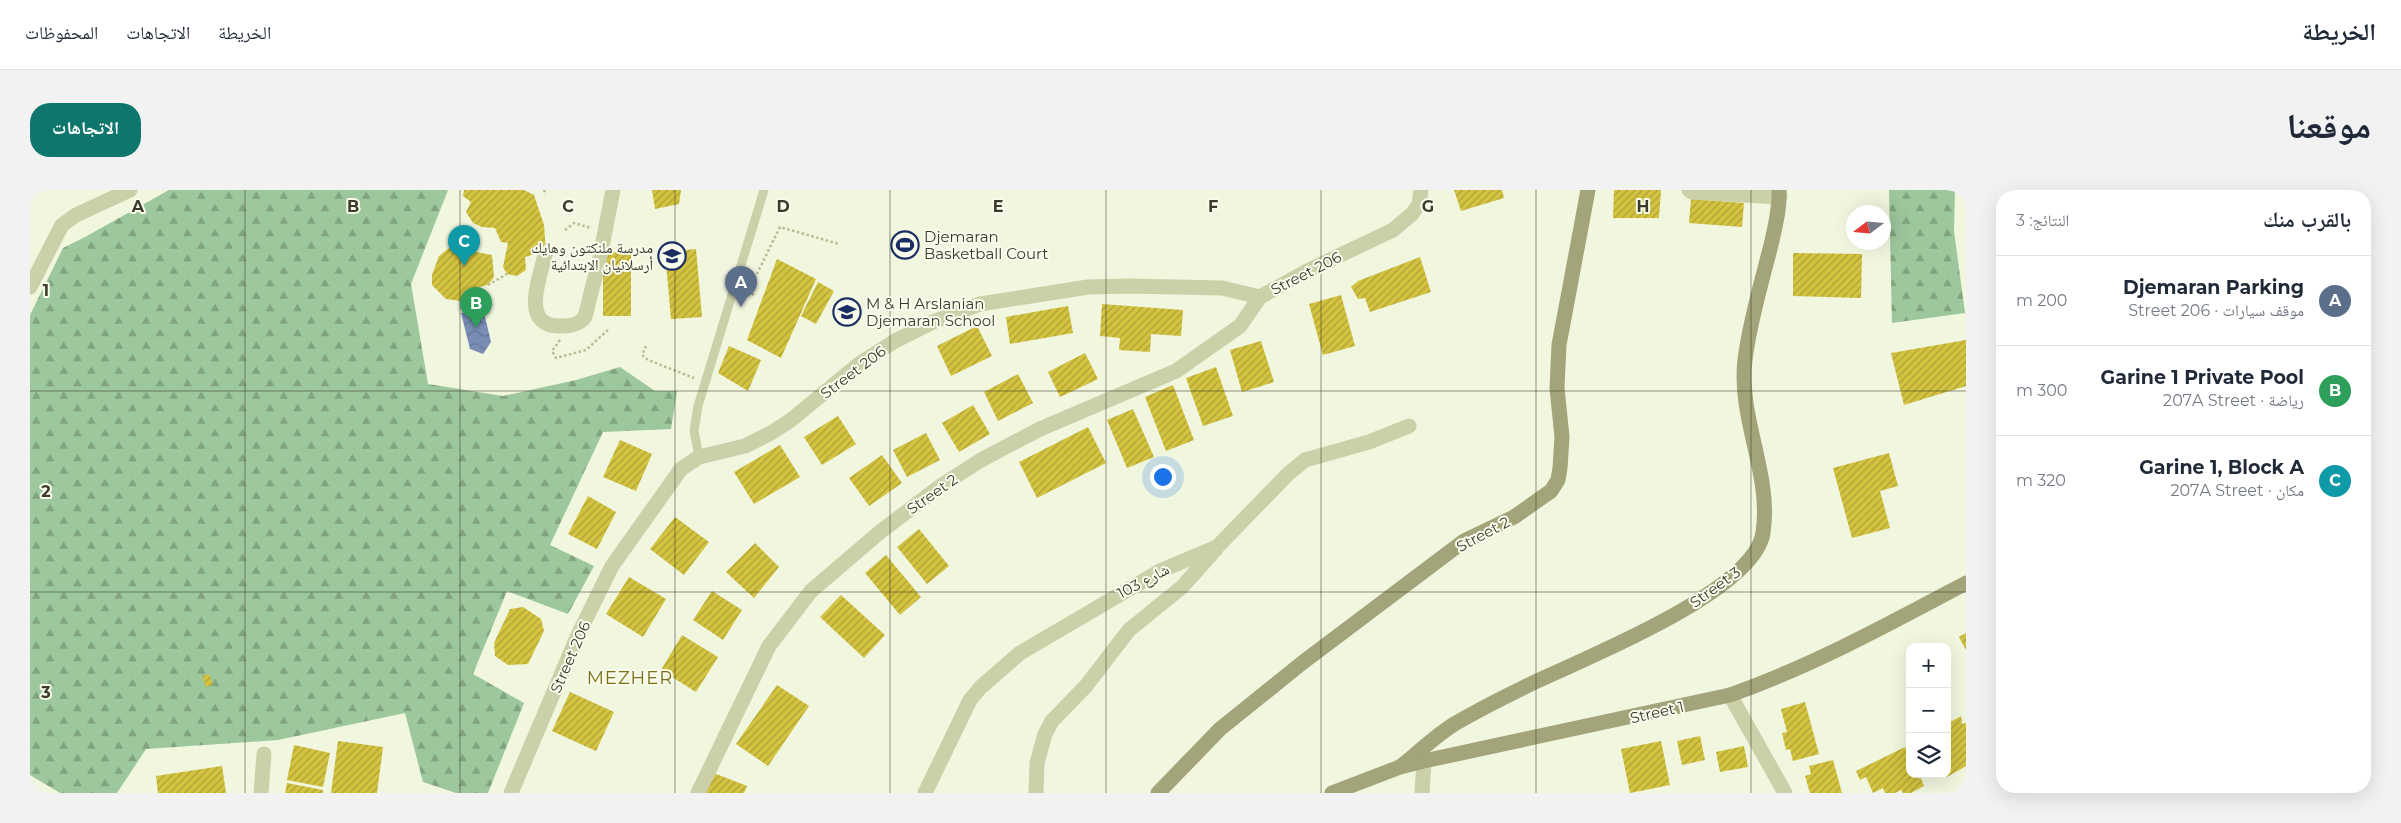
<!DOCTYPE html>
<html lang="ar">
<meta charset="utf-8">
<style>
:root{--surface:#fff;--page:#f2f2f3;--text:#1f2937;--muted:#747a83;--line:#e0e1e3;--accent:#0f766e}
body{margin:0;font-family:Montserrat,"Noto Naskh Arabic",sans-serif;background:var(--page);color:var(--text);direction:rtl}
.controls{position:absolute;right:15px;bottom:15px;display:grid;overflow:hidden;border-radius:10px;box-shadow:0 5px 20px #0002}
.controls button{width:45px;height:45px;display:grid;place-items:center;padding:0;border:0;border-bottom:1px solid var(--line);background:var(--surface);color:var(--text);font:25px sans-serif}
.compass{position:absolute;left:1816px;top:15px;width:45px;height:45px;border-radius:50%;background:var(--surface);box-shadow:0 5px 20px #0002;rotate:254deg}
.you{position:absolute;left:1132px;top:286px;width:18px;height:18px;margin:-12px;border:4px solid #fff;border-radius:50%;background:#1a73e8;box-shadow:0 0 0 8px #1a73e833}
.badge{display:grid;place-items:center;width:32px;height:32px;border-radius:50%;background:var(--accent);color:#fff;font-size:16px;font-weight:700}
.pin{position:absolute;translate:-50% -41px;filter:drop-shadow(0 1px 2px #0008)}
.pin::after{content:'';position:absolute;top:26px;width:18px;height:15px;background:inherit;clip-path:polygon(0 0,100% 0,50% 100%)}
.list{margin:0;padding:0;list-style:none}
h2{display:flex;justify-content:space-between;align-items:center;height:65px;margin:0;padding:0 20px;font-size:21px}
h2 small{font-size:16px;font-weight:400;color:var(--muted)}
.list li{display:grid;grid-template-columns:32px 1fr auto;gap:15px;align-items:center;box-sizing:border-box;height:90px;padding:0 20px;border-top:1px solid var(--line)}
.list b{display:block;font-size:19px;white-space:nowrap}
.list p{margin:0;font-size:16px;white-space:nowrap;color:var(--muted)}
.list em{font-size:16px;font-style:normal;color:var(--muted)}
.icon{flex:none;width:28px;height:28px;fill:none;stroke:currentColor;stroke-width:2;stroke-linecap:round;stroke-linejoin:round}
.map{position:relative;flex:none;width:1936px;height:603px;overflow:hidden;direction:ltr;border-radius:20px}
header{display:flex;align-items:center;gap:30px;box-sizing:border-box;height:70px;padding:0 25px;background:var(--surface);border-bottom:1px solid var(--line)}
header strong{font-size:24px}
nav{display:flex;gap:28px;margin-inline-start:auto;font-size:18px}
.intro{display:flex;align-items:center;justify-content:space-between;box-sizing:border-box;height:120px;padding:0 30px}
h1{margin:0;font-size:35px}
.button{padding:12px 22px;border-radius:20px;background:var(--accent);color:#fff;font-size:18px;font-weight:700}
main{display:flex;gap:30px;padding:0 30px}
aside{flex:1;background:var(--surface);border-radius:20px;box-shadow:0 5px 20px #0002}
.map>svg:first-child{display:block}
.forest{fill:url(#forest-firs)}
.water{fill:url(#water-waves)}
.building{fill:url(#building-hatch)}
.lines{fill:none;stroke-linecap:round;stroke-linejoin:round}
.path{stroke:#b8bc93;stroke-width:2.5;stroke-dasharray:2.5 2.5;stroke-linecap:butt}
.lane{stroke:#cbd0a9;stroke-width:9}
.street{stroke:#cbd0a9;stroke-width:15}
.secondary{stroke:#a3a47a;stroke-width:15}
.grid{fill:none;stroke:#3c3b29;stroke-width:1;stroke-opacity:0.55}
.labels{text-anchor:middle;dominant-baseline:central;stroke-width:4;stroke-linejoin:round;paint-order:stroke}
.poi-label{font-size:15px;fill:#3c3b29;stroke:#f9fcec;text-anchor:start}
.street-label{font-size:15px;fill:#3c3b29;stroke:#f9fcec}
.quarter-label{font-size:18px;letter-spacing:1px;fill:#7b6f17;stroke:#f9fcec}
.grid-label{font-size:16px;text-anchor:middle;font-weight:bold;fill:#3c3b29;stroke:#f9fcec;stroke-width:4;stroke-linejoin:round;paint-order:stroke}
</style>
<header>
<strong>الخريطة</strong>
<nav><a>الخريطة</a><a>الاتجاهات</a><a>المحفوظات</a></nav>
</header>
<div class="intro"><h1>موقعنا</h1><a class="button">الاتجاهات</a></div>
<main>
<aside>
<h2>بالقرب منك<small>النتائج: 3</small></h2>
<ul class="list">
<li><span class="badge" style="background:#5c6f8a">A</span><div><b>Djemaran Parking</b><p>موقف سيارات · Street 206</p></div><em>200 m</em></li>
<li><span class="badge" style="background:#2e9e5b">B</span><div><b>Garine 1 Private Pool</b><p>رياضة · 207A Street</p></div><em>300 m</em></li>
<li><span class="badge" style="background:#0f9aa8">C</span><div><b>Garine 1, Block A</b><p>مكان · 207A Street</p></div><em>320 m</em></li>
</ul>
</aside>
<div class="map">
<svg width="1936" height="603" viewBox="0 0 1936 603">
<defs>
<pattern id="forest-firs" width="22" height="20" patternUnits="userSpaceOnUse" patternTransform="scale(1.25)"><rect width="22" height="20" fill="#9dc79d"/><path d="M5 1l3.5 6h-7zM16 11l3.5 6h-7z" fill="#81a380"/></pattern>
<pattern id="water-waves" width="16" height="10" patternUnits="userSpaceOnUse" patternTransform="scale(1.25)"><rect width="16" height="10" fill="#7a8db6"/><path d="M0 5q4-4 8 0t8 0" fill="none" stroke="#657494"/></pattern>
<pattern id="building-hatch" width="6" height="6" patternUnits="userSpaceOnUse" patternTransform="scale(1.25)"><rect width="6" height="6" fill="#d3c340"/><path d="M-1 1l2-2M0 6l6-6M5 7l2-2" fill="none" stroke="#aca036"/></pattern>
</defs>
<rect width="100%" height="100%" fill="#f1f6df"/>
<!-- forest -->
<g class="forest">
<path d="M139,0H418L381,94L398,194L473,206L546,190L590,177L625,201H647L641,239L573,242L520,355L564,376L538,424L477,401L443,484L494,513L458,603H426L393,592L375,523L248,550L116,559L87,603H30L0,585V125L33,58L55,47Z"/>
<path d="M1859,0H1925L1924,41L1935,123L1862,133Z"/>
</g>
<!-- water -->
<path class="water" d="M453,118L461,152L453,164L440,159L431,123Z"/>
<!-- building -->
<g class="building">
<path d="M434,0H494L504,5L514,35L516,61L495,67L496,80L487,86L477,84L473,77L478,53L471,52L465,38L452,37L443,33L436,22L441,12L433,6Z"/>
<path d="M622,0H651L649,14L625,19Z"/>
<path d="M1424,0H1472L1474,8L1431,21Z"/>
<path d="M1584,0H1631L1629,28H1583Z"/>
<path d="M1661,9L1714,13L1712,37L1659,33Z"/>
<path d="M420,57L462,65L464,87L458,95L439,99L431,111L416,109L402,95V85L409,66Z"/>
<path d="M666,59L672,127L641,129L635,62Z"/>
<rect x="573" y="62" width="28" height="64"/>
<path d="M1763,63L1832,64L1831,108L1763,106Z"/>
<path d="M1390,67L1401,102L1340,122L1335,108L1328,109L1321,97L1328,91Z"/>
<path d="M747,69L786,89L751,168L717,150Z"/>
<path d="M788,92L804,101L786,134L771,126Z"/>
<path d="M1311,105L1325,156L1293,165L1279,114Z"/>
<path d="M1072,114L1153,120L1151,146L1121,144L1120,162L1089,160L1090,148L1070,146Z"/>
<path d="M1038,116L1043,143L980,154L976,127Z"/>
<path d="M947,136L962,166L921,186L907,156Z"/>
<path d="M1936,150V196L1874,215L1861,163Z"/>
<path d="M1231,151L1244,192L1212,202L1200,160Z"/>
<path d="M699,156L731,170L718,201L688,183Z"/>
<path d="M1055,163L1068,189L1030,207L1018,182Z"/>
<path d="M1186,177L1203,226L1173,236L1156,188Z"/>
<path d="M988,184L1003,213L968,231L954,202Z"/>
<path d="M1143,195L1164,250L1136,261L1115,207Z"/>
<path d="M943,215L960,244L929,262L912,233Z"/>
<path d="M1103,219L1124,267L1097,278L1077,230Z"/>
<path d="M808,226L826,254L792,275L774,247Z"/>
<path d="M1058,237L1076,273L1007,308L989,272Z"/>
<path d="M896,243L910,270L877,287L863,260Z"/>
<path d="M590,250L622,264L606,301L573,287Z"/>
<path d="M750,255L770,287L724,314L704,282Z"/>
<path d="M1859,263L1868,296L1850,301L1860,338L1822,348L1803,278Z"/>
<path d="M852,265L872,293L839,316L819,288Z"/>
<path d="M558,306L586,322L567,359L538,344Z"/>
<path d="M645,327L679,352L654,385L620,359Z"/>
<path d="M889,339L919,376L897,394L867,357Z"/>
<path d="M725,353L749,377L724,408L696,382Z"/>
<path d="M856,365L891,407L870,425L835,383Z"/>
<path d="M599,387L636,409L613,447L576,424Z"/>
<path d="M682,401L712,420L693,450L663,430Z"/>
<path d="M811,405L855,445L834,468L790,427Z"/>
<path d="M493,417L511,429L514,441L498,474L478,475L465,466L464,453L480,419Z"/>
<path d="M1936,443V460L1929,447Z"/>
<path d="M652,445L688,467L666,502L631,480Z"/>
<path d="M179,484L183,495L176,497L172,486Z"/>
<path d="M747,495L779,516L738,576L706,554Z"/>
<path d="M540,502L584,522L566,561L522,541Z"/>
<path d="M1775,512L1789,564L1763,571L1760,559L1756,560L1752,543L1757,542L1751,519Z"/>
<path d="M1931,526L1932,534L1936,533V576L1917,587L1915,584H1917V534Z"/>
<path d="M1670,546L1675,570L1652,575L1647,551Z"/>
<path d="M308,551L353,557L347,603H301Z"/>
<path d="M1631,551L1640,595L1600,603L1591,559Z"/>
<path d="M264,555L300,563L293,597L257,590Z"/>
<path d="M1714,556L1718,577L1690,582L1686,562Z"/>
<path d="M1875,557L1880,566V584H1889L1894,596L1881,603H1873L1871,600L1865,603H1855L1853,598L1843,603L1836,587L1830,590L1826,581Z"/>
<path d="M1803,570L1812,603H1780L1775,586L1781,584L1779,576Z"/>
<path d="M192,576L196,603H128L126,586Z"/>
<path d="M681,582L717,596L714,603H673Z"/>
<path d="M257,593L293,600V603H255Z"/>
</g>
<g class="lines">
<!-- path -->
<g class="path">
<path d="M514,0L516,5"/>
<path d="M535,40L544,33L558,37L560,40"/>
<path d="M458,95L477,84"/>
<path d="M718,101L724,105"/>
<path d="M718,102L750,37L809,54"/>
<path d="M433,109L444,121"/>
<path d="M530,150L522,161L526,168L556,160L580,138"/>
<path d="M616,156L612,165L618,170L664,188"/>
</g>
<!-- lane -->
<path class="lane" d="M669,267L664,241L668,216L734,0"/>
<!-- street -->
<g class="street">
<path d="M1659,0L1662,2L1750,7"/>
<path d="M516,61C511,85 488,137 531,136C539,136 550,134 555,127L570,67L583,0"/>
<path d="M0,97L32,35L46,25L100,0"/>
<path d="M1700,505L1755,603"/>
<path d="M231,603L234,564"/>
<path d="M481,603L548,445L582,376L651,279L669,267L715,256L741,243L761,230L829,174L865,151L903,132L950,114L1058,97L1099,96L1192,98L1230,107L1277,81L1363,40L1382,24L1389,14L1391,0"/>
<path d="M668,603L739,456L781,401L850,342L912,295L951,270L1010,239L1146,181L1210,136L1230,107"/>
<path d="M895,603L940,510L951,497L990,463L1130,381L1187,357L1258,284L1275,270L1339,252L1379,236"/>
<path d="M1006,603L1007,573L1015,544L1022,531L1056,496L1099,440L1152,397L1186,359"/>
<path d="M1392,603L1394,571"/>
</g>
<!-- secondary -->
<g class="secondary">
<path d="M1370,577C1388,563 1406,545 1426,533C1452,518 1480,504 1507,491C1558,467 1724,401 1733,343C1742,284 1708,229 1715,170C1719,134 1732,91 1741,55C1745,37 1750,18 1749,0"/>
<path d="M1128,603L1190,539L1272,473L1434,351L1484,327L1521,301L1528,290L1530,278L1532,247L1527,198L1529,155L1558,0"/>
<path d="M1302,603L1370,577L1394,571L1700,505C1782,476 1859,434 1936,393"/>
</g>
</g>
<!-- grid -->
<path class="grid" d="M215,0V603M430,0V603M645,0V603M860,0V603M1076,0V603M1291,0V603M1506,0V603M1721,0V603M0,201H1936M0,402H1936"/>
<!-- icons -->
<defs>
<g id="stadium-ring" transform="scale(1.4375)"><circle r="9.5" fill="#f9fcec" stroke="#1a2e63" stroke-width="1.5"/><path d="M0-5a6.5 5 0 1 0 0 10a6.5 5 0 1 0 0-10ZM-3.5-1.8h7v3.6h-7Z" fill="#1a2e63"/></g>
<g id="school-ring" transform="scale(1.4375)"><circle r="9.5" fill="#f9fcec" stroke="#1a2e63" stroke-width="1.5"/><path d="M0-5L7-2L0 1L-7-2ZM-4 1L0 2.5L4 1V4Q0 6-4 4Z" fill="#1a2e63"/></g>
</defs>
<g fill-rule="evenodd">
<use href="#stadium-ring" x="875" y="55"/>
<use href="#school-ring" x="642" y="66"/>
<use href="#school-ring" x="817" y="122"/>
</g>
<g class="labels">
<!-- poi labels -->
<g class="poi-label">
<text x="894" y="46">Djemaran<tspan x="894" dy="17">Basketball Court</tspan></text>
<text x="623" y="57" text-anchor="end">مدرسة ملنكتون وهايك<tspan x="623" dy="17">أرسلانيان الابتدائية</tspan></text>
<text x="836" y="113">M &amp; H Arslanian<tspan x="836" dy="17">Djemaran School</tspan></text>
</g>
<!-- street labels -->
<g class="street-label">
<text transform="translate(1276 83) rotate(-27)">Street 206</text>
<text transform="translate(823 182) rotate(-37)">Street 206</text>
<text transform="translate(902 304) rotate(-35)">Street 2</text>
<text transform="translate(1453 344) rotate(-28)">Street 2</text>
<text transform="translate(1113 391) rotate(-28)">شارع 103</text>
<text transform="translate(1685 397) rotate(-36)">Street 3</text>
<text transform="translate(540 467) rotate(-66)">Street 206</text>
<text transform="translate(1627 522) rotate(-13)">Street 1</text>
</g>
<!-- quarter labels -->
<g class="quarter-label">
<text x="600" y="488">MEZHER</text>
</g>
</g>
<g class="grid-label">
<text x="108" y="22">A</text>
<text x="323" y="22">B</text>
<text x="538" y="22">C</text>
<text x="753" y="22">D</text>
<text x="968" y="22">E</text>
<text x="1183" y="22">F</text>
<text x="1398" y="22">G</text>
<text x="1613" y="22">H</text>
<text x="16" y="106">1</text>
<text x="16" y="307">2</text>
<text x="16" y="508">3</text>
</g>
</svg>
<div class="controls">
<button>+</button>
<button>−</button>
<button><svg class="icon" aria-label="layers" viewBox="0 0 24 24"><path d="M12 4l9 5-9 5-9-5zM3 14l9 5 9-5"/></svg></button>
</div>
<svg class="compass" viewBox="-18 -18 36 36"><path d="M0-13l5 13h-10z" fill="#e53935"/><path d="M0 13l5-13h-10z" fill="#747a83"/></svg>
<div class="you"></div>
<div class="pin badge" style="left:711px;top:117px;background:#5c6f8a">A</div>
<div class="pin badge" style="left:446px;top:138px;background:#2e9e5b">B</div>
<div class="pin badge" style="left:434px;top:76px;background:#0f9aa8">C</div>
</div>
</main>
